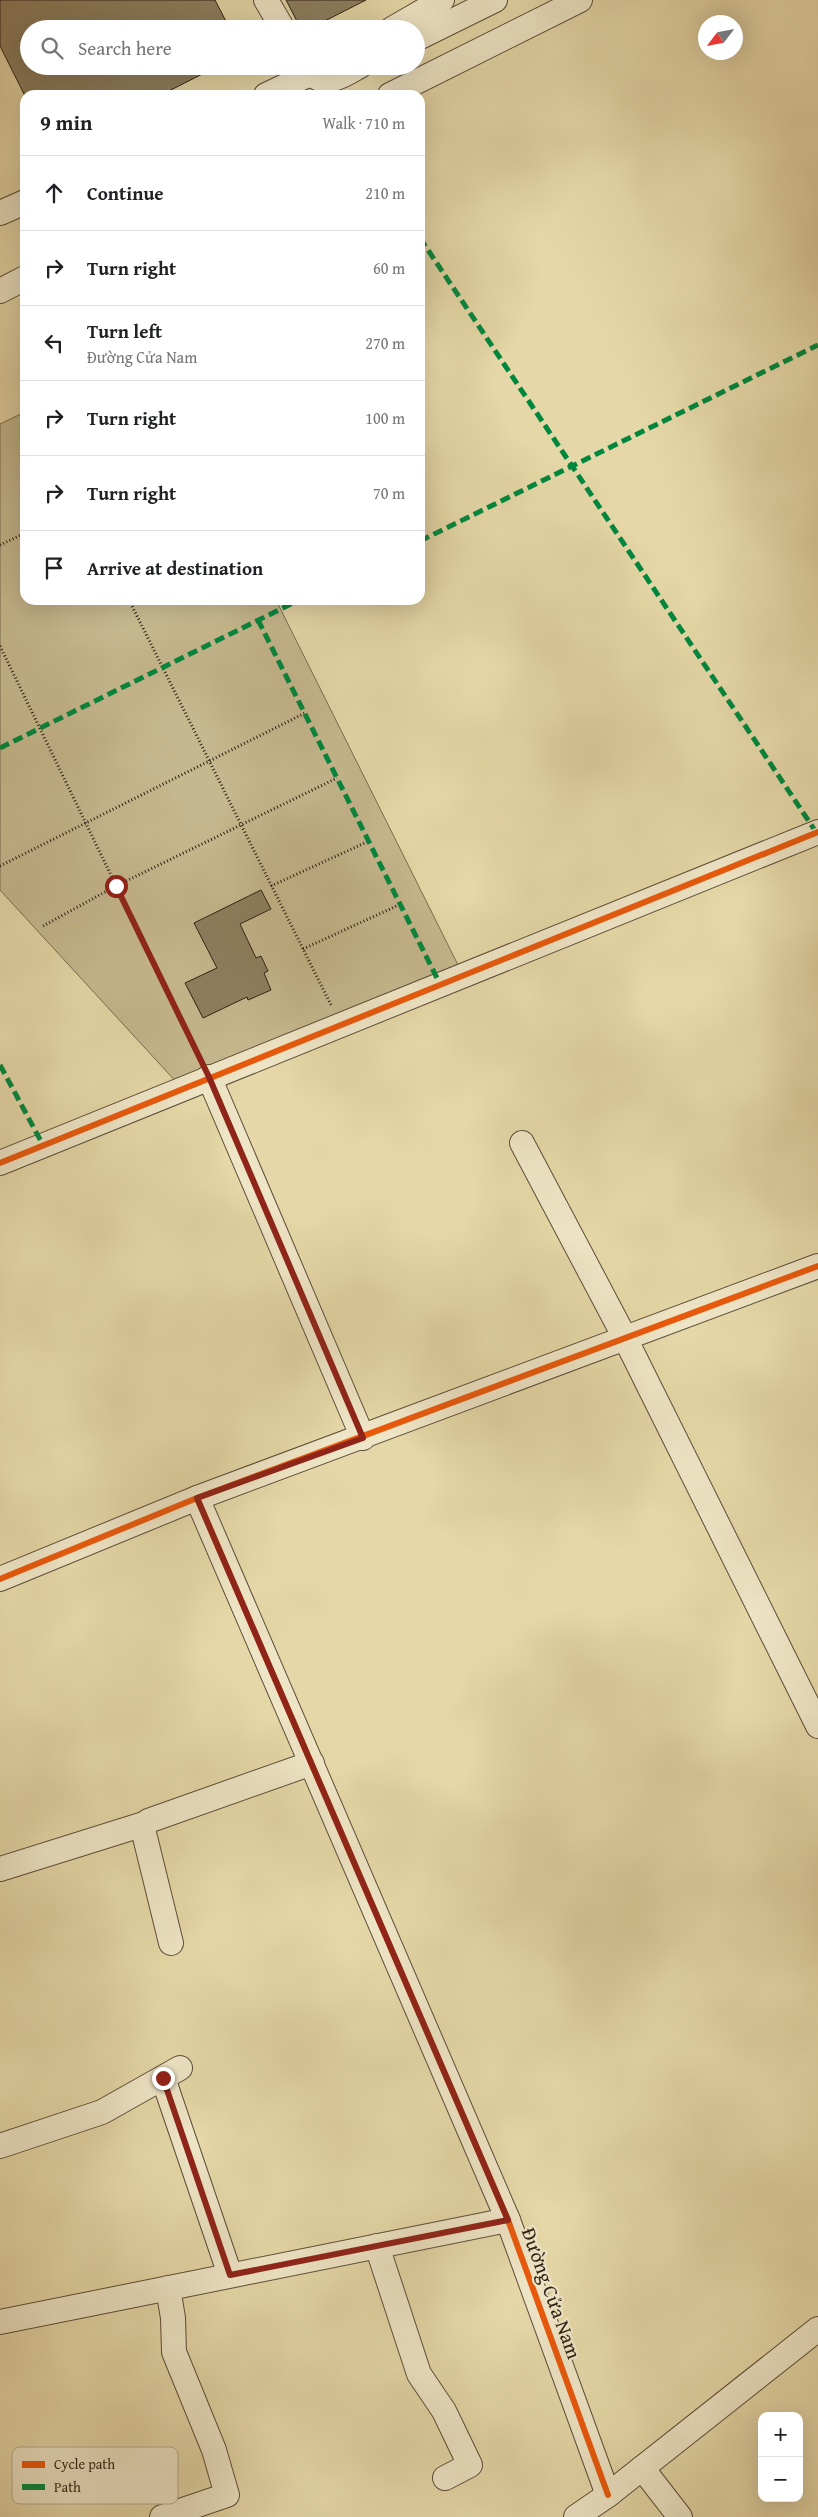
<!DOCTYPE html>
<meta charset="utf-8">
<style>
:root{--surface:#fff;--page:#f2f2f2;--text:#202124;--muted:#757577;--line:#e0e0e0}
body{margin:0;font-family:"Gentium Book Plus",serif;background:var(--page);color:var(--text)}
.controls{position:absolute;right:15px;bottom:15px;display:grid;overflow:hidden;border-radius:10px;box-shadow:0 5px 20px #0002}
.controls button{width:45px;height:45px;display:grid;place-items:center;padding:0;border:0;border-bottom:1px solid var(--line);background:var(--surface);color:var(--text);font:25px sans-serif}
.compass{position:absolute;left:698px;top:15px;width:45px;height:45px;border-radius:50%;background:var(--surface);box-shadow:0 5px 20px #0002;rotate:238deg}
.stop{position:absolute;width:15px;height:15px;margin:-11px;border:4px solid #8f2418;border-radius:50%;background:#fff}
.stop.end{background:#8f2418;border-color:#fff;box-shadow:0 1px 5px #0008}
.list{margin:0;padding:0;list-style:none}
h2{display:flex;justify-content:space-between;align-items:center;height:65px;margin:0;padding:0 20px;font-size:21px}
h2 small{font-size:16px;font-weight:400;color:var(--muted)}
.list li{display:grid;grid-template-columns:32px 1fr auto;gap:15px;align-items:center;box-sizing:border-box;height:75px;padding:0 20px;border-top:1px solid var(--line)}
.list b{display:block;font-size:19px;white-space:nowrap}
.list p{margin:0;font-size:16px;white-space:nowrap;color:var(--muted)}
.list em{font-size:16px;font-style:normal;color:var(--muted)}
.icon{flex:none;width:28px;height:28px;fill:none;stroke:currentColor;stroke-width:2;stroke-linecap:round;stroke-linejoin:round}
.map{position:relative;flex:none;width:818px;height:2517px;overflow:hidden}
.search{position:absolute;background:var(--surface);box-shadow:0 5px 20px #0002;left:20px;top:20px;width:405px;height:55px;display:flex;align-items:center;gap:12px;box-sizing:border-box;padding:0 18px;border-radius:28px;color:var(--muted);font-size:19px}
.panel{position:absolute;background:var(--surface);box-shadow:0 5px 20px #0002;left:20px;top:90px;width:405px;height:515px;border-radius:15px}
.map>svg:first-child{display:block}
.green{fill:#c6b88e;stroke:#7a6c50}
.building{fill:#8d7f60;stroke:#2e1f13}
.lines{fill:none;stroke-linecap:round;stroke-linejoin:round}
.minor-casing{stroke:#5c4d38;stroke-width:26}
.path{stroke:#2e1f13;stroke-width:3;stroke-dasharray:1 2.5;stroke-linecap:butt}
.minor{stroke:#eee5c6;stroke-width:24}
.quiet{stroke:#00873e;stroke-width:5;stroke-dasharray:10 5;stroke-linecap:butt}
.cycleway-casing{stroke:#eee5c6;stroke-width:9}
.cycleway{stroke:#e8590c;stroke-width:6}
.route{stroke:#8f2418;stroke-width:6}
.labels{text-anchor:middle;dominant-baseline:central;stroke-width:4.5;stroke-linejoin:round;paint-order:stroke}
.street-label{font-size:20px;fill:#2e1f13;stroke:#eee5c6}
.key{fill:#eee5c6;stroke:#b4aa90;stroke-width:1}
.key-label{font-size:14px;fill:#2e1f13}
</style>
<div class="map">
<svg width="818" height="2517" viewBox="0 0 818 2517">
<rect width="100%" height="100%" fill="#e5d7a7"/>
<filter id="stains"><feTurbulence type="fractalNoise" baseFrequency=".004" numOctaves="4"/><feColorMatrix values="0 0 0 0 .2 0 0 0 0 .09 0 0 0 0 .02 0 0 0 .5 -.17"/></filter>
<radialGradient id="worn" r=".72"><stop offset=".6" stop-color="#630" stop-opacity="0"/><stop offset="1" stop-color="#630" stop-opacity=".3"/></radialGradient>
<!-- green -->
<path class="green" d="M25,412V600H276L460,969L179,1085L0,890V424Z"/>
<!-- building -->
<g class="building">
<path d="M0,0H215L230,29H29V66H218L161,95L25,96L0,46Z"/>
<path d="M286,0H366L309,29H301Z"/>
<path d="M261,890L271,909L240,924L256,958L261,956L268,971L264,973L271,990L248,1000L247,997L203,1018L185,983L217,968L194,923Z"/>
</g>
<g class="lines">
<!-- minor casing -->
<g class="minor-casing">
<g id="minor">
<path d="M266,0L283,29"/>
<path d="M392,29L442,0"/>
<path d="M416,39L495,0"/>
<path d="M311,74C327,88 345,74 360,66"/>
<path d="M266,95L327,66"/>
<path d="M390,95L580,0"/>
<path d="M0,213L25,202"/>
<path d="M0,291L25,278"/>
<path d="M209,1077L363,1438"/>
<path d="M522,1143L625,1338L818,1726"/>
<path d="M0,1163L818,832"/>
<path d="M197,1498L508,2220L608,2495"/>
<path d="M0,1579L197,1498L818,1266"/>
<path d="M0,1869L144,1824"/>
<path d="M171,1943L143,1829L148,1821L312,1763"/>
<path d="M163,2078L230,2275"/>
<path d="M0,2146L102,2112L180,2068"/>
<path d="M377,2246L419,2374L444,2411L470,2465L445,2478"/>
<path d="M0,2322L508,2220"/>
<path d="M642,2468L680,2517"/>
<path d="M162,2517L227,2495L214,2450L174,2352L173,2318L168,2288"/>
<path d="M576,2517L608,2495L818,2329"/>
</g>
</g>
<!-- path -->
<g class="path">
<path d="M0,545L25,533"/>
<path d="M129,600L332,1007"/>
<path d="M0,646L200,1059"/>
<path d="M0,866L305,713"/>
<path d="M271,886L369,841"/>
<path d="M43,926L116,886L337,778"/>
<path d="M303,949L401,904"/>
</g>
<!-- minor -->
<use href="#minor" class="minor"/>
<!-- quiet -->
<g class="quiet">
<path d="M420,238L816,832"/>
<path d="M420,541L818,345"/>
<path d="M258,620L440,984"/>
<path d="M0,748L299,600"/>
<path d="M0,1065L43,1145"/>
</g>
<!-- cycleway casing -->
<g class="cycleway-casing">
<g id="cycleway">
<path d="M0,1163L818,832"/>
<path d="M197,1498L508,2220L608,2495"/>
<path d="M0,1579L197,1498L818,1266"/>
</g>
</g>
<!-- cycleway -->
<use href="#cycleway" class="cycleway"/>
</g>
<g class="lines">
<!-- route -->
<path class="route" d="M116,886L209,1077L363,1438L197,1498L508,2220L230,2275L163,2078"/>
</g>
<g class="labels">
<!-- street labels -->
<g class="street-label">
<text transform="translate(552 2293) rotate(70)">Đường Cửa Nam</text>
</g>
</g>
<!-- legend -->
<rect x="12" y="2447" width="166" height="57" rx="8" class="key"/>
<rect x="22" y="2461" width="23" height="7" fill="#e8590c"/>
<rect x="22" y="2484" width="23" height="6" fill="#00873e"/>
<g class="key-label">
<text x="54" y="2469">Cycle path</text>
<text x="54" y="2492">Path</text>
</g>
<rect width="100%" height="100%" filter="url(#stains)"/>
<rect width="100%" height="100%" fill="url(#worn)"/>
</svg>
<div class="controls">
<button>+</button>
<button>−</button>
</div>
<svg class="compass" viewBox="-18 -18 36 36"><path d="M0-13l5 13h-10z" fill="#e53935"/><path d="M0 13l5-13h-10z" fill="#757577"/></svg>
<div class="stop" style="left:116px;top:886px"></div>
<div class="stop end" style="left:163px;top:2078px"></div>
<div class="search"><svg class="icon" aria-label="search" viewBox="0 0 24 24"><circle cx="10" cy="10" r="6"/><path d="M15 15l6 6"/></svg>Search here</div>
<section class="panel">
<h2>9 min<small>Walk · 710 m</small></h2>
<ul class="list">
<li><svg class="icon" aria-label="ahead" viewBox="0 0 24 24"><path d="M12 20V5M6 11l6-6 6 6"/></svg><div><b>Continue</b></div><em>210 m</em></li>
<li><svg class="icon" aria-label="right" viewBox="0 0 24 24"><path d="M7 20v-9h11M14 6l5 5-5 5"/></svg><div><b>Turn right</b></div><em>60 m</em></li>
<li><svg class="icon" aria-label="left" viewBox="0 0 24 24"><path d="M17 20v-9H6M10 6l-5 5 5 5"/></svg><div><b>Turn left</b><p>Đường Cửa Nam</p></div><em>270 m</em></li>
<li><svg class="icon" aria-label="right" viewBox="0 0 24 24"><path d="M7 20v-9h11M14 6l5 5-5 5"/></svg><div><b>Turn right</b></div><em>100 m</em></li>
<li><svg class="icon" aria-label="right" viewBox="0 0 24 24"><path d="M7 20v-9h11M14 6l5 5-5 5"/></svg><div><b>Turn right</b></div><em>70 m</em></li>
<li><svg class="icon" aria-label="arrive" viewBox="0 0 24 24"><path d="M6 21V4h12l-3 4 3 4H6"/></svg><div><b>Arrive at destination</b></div></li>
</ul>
</section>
</div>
